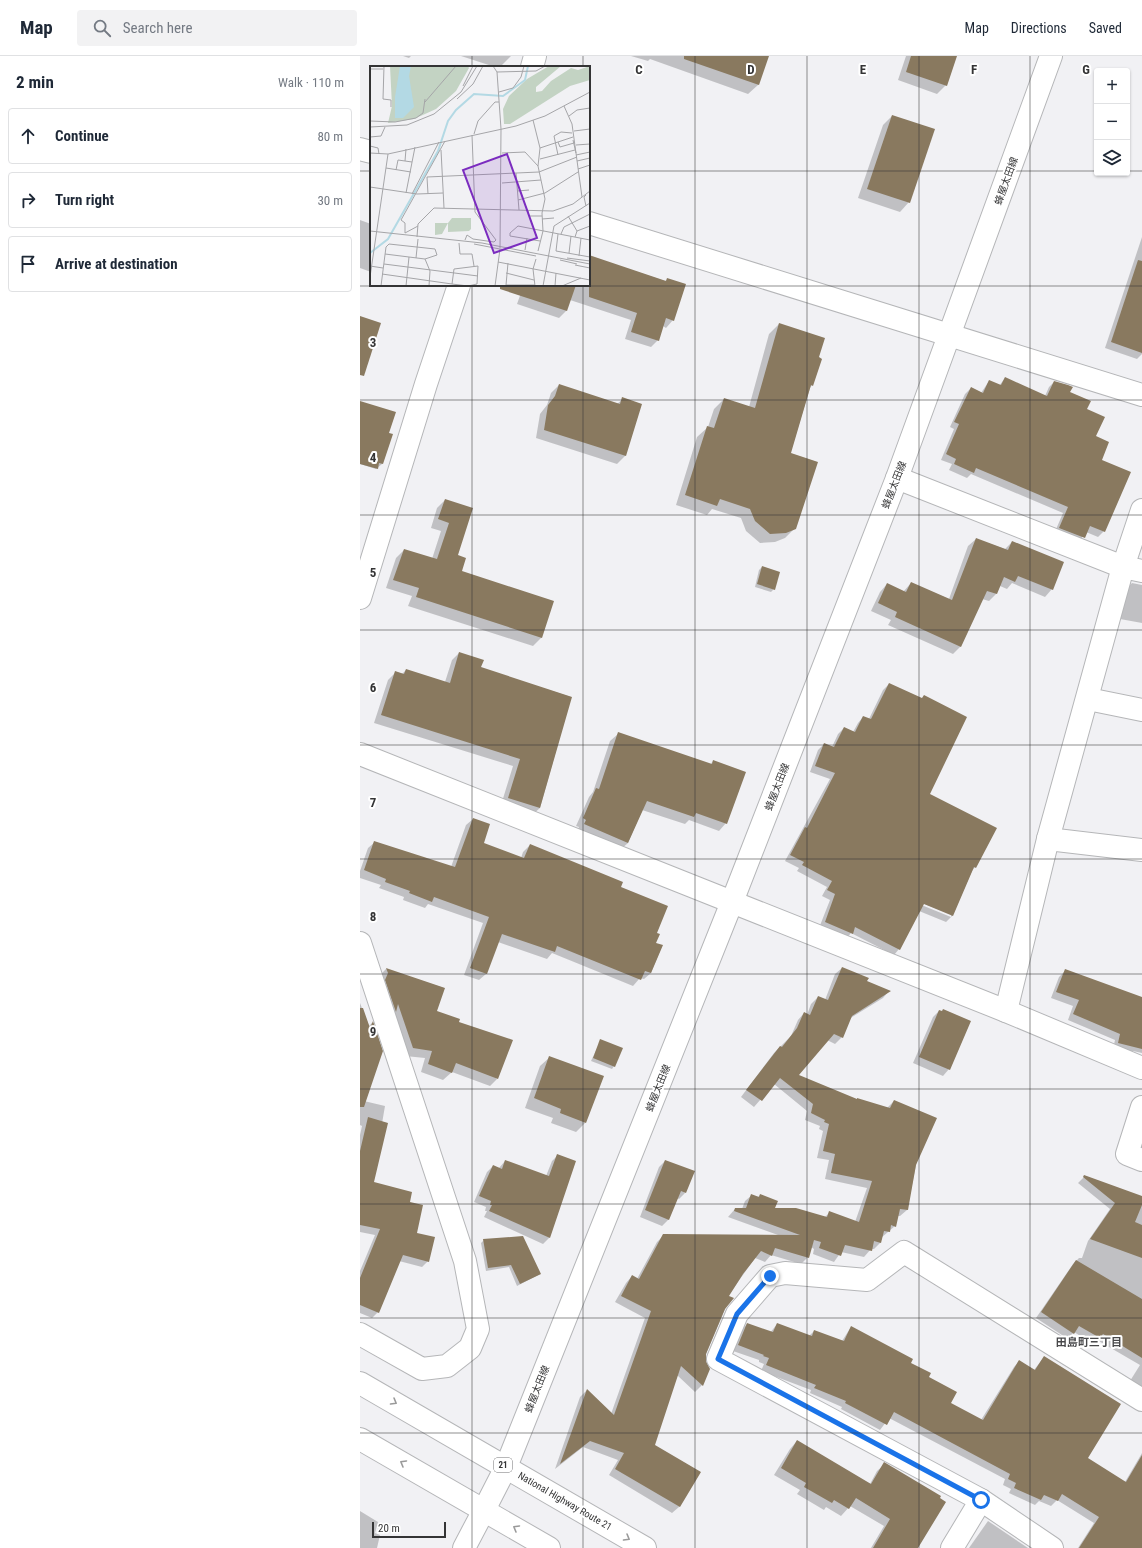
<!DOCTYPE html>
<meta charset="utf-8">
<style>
:root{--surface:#fff;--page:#f2f2f3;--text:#1f2937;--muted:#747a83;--line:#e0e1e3}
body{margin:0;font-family:"Roboto Condensed","Noto Sans JP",sans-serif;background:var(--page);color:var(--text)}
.controls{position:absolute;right:12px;top:12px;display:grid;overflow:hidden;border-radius:4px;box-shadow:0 1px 3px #0004}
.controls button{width:36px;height:36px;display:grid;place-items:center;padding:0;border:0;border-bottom:1px solid var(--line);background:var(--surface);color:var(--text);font:20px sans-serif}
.scale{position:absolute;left:12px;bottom:10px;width:74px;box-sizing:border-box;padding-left:4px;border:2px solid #343435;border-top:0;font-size:11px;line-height:14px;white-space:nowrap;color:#343435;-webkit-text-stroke:3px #fff;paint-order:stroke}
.stop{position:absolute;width:12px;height:12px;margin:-9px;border:3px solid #1a73e8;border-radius:50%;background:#fff}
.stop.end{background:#1a73e8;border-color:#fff;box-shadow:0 1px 4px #0008}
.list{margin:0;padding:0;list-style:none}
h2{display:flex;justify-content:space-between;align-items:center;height:52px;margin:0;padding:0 16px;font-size:17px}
h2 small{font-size:13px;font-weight:400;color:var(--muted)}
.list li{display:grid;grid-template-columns:26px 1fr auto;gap:12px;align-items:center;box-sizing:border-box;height:56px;margin:0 8px 8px;padding:0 8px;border:1px solid var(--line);border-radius:4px}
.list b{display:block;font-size:15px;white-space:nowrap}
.list em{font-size:13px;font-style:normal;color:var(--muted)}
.icon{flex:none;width:22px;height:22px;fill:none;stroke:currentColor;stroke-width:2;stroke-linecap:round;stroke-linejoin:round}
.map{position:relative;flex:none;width:782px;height:1492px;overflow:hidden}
header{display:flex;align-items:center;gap:24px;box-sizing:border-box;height:56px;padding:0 20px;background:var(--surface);border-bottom:1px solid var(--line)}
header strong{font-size:19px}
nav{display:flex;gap:22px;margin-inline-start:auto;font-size:14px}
.search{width:280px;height:36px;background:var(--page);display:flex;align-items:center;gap:10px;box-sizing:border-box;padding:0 14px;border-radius:4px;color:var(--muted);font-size:15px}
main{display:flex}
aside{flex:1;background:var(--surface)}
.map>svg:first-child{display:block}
.shadow{fill:#0003;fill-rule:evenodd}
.building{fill:#89795f}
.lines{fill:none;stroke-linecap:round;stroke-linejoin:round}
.minor-casing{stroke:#b5b6b8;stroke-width:24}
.tertiary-casing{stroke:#b5b6b8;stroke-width:24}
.secondary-casing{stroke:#b5b6b8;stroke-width:24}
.trunk-casing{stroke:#b5b6b8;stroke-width:24}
.minor{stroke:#fff;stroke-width:22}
.tertiary{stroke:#fff;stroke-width:22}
.secondary{stroke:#fff;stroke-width:22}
.trunk{stroke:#fff;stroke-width:22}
.oneway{stroke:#9a9a9a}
.route{stroke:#1a73e8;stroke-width:5}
.grid{fill:none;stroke:#343435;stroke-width:1;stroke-opacity:0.55}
.labels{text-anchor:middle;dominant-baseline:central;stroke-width:4;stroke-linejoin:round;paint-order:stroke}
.shield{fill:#fff;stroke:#717172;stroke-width:1}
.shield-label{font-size:9px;font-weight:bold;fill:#343435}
.street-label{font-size:10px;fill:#343435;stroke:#fff}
.neighbourhood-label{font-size:11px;font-weight:bold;fill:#48484a;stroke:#fff}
.inset-river{fill:none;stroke:#b3d9e4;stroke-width:2}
.inset-road{fill:none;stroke:#a5a5a8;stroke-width:1}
.view{fill:#7b2cbf;fill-opacity:0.15;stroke:#7b2cbf;stroke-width:2}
.inset-edge{fill:none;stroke:#343435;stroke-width:2}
.grid-label{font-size:13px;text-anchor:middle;font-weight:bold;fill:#343435;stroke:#fff;stroke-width:4;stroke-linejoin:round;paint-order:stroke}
</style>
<header>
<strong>Map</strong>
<div class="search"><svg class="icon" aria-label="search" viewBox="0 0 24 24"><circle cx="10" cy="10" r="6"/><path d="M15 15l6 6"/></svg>Search here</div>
<nav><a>Map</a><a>Directions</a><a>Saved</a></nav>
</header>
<main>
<aside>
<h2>2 min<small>Walk · 110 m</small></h2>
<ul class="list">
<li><svg class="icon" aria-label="ahead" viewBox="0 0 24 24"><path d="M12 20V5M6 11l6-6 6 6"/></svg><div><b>Continue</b></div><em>80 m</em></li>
<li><svg class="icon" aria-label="right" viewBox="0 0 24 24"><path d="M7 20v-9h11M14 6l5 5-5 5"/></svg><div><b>Turn right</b></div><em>30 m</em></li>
<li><svg class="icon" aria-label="arrive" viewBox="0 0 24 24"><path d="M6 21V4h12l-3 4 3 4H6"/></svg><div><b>Arrive at destination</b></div></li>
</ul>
</aside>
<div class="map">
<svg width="782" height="1492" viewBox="0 0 782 1492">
<rect width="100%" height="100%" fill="#f1f1f4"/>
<!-- shadow -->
<g class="shadow">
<path d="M43,0H51L49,2Z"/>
<path d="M101,0H151L140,11H135Z"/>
<path d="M271,0H408L398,29L388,38L290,3L288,5Z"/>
<path d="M546,0H596L586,29L577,38L538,24Z"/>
<path d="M532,60L549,146L540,156L498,142L523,69Z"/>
<path d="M0,164L11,168V216L0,212Z"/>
<path d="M782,181V298L777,303L745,292Z"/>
<path d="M229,200L305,225L308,223L313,264L306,272L303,270L298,284L291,291L265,283L271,264L210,244L206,255L199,262L157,248L162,234L147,229H229Z"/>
<path d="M419,268L457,302L452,329L450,332L430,398L435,472L425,482L415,486L400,487L386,475L381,462L352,453L347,459L316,449L337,381L348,371L354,353L364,343L389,351L409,278Z"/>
<path d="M645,322L685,340L689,331L694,326L709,337L726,354L740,404L744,475L738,481L726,476L718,487L694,478L703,457L611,418L607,422L589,414L592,408L581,404L594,373L590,371L605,338L611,332L621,337L629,325L639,330Z"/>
<path d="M199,329L257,348L263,343L281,348L265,400L257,408L176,382L180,358L187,349L191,337Z"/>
<path d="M0,346L28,377L31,378L22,408L16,413L0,408Z"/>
<path d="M85,444L101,516L192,546L181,582L173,590L48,550L52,540L26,532L36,502L44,494L72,503L81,475L71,472L77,452Z"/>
<path d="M616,483L645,493L652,486L692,533L685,541L652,527L647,533L640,530L636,538L629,545L622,543L601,590L593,598L528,569L531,564L511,555L520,536L527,528L543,536L551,527L589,543L608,490Z"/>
<path d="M402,511L414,533L411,536L395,531L399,514Z"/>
<path d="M772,527L782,529V567L760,563L766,533Z"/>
<path d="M99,597L120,612L211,641L180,752L172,759L141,749L153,710L14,667L28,624L36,616L42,618L46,614L85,626L92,604Z"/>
<path d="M529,628L569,739L615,811L612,815L592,860L586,866L559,855L539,893L534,899L491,877L486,883L459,872L470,844L462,840L467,831L437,815L439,812L425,805L470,723L450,716L458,694L464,688L472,691L478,678L484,672L493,676L498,667L503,661L509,663L523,634ZM559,846L591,858V861L559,848Z"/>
<path d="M258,678L350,709L353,705L366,767L359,775L329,764L325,768L282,754L268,787L260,794L217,776L219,771L216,770L229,741L233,736L250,685Z"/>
<path d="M113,763L122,788L161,802L163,796L170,789L260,831L296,877L295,887L302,890L291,917L284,923L280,922L273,930L192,897L187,903L138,886L126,918L119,924L104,919L123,867L68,848L65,852L43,844L44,841L19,832L21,829L0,822V815L8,792L15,786L91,811L106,769Z"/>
<path d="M482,912L506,926L529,935L523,942L489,963L482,981L475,988L467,984L437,1020L496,1044L527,1052L534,1045L556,1109L547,1154L540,1160H537L535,1170L521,1182L520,1187L514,1193H511L504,1201L481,1196L474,1206L453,1198L454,1193L451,1191L448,1201L441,1208L411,1199L405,1206L395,1202L368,1240L365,1253L346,1298L345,1305L349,1313L342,1329L335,1336L317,1319L293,1389L340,1416L319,1451L312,1457L249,1419L258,1404L223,1391L195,1413L220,1341L227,1334L251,1358L285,1262L255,1246L266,1227L272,1220L277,1223L297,1186L304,1179H418L368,1161L375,1153H382L385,1145L392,1139L398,1141L400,1139L414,1153L465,1161L470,1156L495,1166L507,1132L465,1123L469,1104L457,1102L463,1075L459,1073L460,1070L445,1064L447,1055L414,1028L394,1051L381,1041L414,997L431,980L438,964L444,957L447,959L451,948L458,941L465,944L475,918Z"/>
<path d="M26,913L84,932L76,956L137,1023L130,1030L92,1016L83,1024L61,1016L65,1002L45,1000L19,920Z"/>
<path d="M705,915L782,952V997L773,995L771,998L753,993L755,984L708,964L713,950L691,942L699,921Z"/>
<path d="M0,947L9,970L12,967L21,995L4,1045L25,1050L12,1126L49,1146L55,1178L68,1205L62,1211L39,1205L18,1256L12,1262L0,1257V1215L15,1179L0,1176V1079L2,1070L0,1069Z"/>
<path d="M579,955L589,1013L583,1020L553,1007L573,961Z"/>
<path d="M241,984L254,1010L252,1013L231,1005Z"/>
<path d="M190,1001L225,1067L216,1076L191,1067L193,1062L165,1052L180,1010Z"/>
<path d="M198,1099L215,1106L189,1182L183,1188L124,1161L127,1155H125L126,1151L114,1146L127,1116L133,1110L139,1112L145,1105L186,1120L192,1105Z"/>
<path d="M305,1105L325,1137L319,1143L317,1142L308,1164L302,1170L280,1161L299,1111Z"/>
<path d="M725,1120L782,1141V1332L770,1325L780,1309L737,1284L733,1288L714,1276L708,1283L676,1262L713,1208L719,1202H722L728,1185L750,1153L718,1127Z"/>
<path d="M124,1184L180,1218L157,1230L149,1211L126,1215L121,1187Z"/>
<path d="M387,1268L410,1277L417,1268L449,1280L454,1275L482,1285L491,1271L549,1307L567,1322L590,1348L621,1364L654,1311L659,1305L674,1314L684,1301L726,1402L765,1426L782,1397V1492H718L734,1467L697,1444L691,1450L679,1445L675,1449L649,1437L651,1433L643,1429L645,1423L529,1362L520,1374L481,1353L482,1351L450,1337L451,1334L401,1315L404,1308L399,1306V1304L373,1295L381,1274Z"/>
<path d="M437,1385L510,1428L517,1415L525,1408L557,1492H511L524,1470L490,1450L481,1460L466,1451L464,1454L437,1438L440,1434L414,1419L430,1393Z"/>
<path d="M0,1455L18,1466L15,1477L20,1479L17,1492H0Z"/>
<path d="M628,1465L668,1492H609Z"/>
</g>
<!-- building -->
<g class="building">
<path d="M324,0H409L399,29L324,3Z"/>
<path d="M551,0H597L587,30L546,16Z"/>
<path d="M532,59L575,73L550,147L507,133Z"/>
<path d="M229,199L306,225L307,222L326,228L314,265L306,262L299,285L271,276L277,257L229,241Z"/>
<path d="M778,204L782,205V297L751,286Z"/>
<path d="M140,229H216L207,255L140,233Z"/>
<path d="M0,260L21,267L4,320L0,319Z"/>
<path d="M419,267L465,282L459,301L462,303L453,330L451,329L431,397L458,406L436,473L426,477L410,478L395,465L390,453L360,443L357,450L325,439L347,370L354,372L364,342L395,352Z"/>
<path d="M645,321L687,340L694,325L708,329L713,331L710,336L731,345L727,353L745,361L736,380L749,386L742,404L771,416L745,476L730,470L725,482L699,472L708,451L616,412L614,417L594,408L596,403L586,398L599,368L594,366L611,331L623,337L629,324L641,329Z"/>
<path d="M199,328L260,348L262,341L282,348L266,400L184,374L188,349L195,340Z"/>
<path d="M0,345L36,356L29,377L33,378L23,408L19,407L18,413L0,408Z"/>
<path d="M85,443L113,452L98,499L106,502L102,515L194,545L182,582L56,541L59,532L33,524L44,493L77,503L89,467L78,463Z"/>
<path d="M616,482L648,494L652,485L704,506L693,534L658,520L655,526L644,521L637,538L627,535L601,591L535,561L537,556L518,547L527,527L546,536L551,526L592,544Z"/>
<path d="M402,510L420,516L415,534L397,528Z"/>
<path d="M99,596L124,604L121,611L212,641L180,752L148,742L160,703L21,659L35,615L44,618L46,613L90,627Z"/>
<path d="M529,627L562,642L564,639L607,661L570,738L637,772L616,812L614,811L593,860L564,848L540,894L495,871L493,878L465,866L475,838L467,834L472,825L442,809L444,806L430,799L445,771L447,772L475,717L455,710L464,687L474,691L484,671L495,676L503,660L511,663Z"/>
<path d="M258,676L352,708L353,704L386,716L367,768L336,757L334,761L287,745L268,787L224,768L226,764L223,762L236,732L239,733Z"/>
<path d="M113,762L130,768L124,787L164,802L170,788L263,826L261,831L308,850L297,877L300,878L296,887L303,889L291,917L285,915L281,924L197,890L195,896L142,878L127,918L110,912L129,861L74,841L72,846L49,837L50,835L25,826L26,823L4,814L14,785L95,811Z"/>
<path d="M482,911L509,922L507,925L531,935L492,960L483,982L474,978L439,1019L497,1043V1042L530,1052L534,1044L577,1062L556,1109L548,1154L540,1153L536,1171L531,1169L530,1176L524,1175L521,1187L514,1185L512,1195L485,1189L481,1200L459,1192L461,1186L454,1184L449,1202L415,1192L412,1200L401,1195L383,1218L369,1240L374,1242L365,1253L346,1298V1305L350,1313L343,1330L321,1310L295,1389L341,1416L320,1451L255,1413L264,1397L230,1385L200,1408L227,1333L254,1359L291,1255L261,1240L272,1219L279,1223L303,1178L440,1179L374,1155L375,1152H386L391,1138L399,1141L400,1138L418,1145L415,1152H436L467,1161L469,1155L499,1166L512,1125L471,1117L475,1098L463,1095L469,1068L464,1066L465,1064L451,1057L453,1048L420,1022L402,1045L386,1034L420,990L422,991L437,972L444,956L450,959L458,940L468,944Z"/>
<path d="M26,912L85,932L77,955L100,963L99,966L153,984L138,1023L96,1007L92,1017L68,1008L72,995L53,992L38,948L36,956L25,924L28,917Z"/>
<path d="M705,913L782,941V993L758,987L760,978L713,958L719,944L696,936Z"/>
<path d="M0,952H3L10,972L13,965L23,995L4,1051H0Z"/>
<path d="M583,953L611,965L590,1014L559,1001L579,954L582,955Z"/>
<path d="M240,983L263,992L255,1011L233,1002Z"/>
<path d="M189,1000L244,1020L226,1067L200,1057L201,1053L174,1042Z"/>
<path d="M8,1061L28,1067L14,1126L52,1136L50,1146L63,1149L57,1177L75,1181L69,1206L43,1199L19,1257L0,1249V1222L20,1173L0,1169V1095Z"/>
<path d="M197,1098L216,1105L190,1182L129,1155L132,1149H130L131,1145L119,1140L133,1109L142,1113L145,1104L189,1120Z"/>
<path d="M305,1104L335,1115L326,1137L321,1135L309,1164L285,1154Z"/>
<path d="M724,1119L782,1140V1149L775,1166L782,1169V1202L730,1183L755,1147L723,1121Z"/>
<path d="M163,1180L181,1218L160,1228L151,1209L128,1212L123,1183Z"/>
<path d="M716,1204L782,1243V1302L743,1278L740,1282L719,1270L714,1278L681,1256Z"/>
<path d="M387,1267L413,1276L417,1267L452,1280L454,1274L484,1285L491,1270L553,1303L551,1307L571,1317L569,1321L597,1336L591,1347L623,1364L659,1304L675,1314L684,1300L761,1348L728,1402L766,1426L782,1399V1492H719L739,1461L702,1438L698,1445L684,1439L681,1444L654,1432L656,1427L648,1423L650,1418L534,1356L527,1369L485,1347L486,1345L454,1332L456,1329L406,1309L409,1302L403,1300L404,1299L378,1289Z"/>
<path d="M437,1384L511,1428L524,1406L581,1440L580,1442L586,1446L558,1492H513L530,1463L496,1442L489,1453L474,1444L472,1447L444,1431L446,1427L421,1412Z"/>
</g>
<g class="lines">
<!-- minor casing -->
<g class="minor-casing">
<g id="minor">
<path d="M0,93L11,96"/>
<path d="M229,167L782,339"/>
<path d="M537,422L763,511L782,515"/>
<path d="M728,643L782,654"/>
<path d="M688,783L782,794"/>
<path d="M0,887L105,1205L118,1273L110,1292L87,1310L62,1313L0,1278"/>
<path d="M646,955L688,783L763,511L782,454"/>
<path d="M782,1051L767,1098L782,1104"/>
<path d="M592,1492L621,1444"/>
<path d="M692,1492L621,1444L358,1303L377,1258L410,1220L425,1217L507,1224L544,1196L782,1344"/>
</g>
</g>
<!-- tertiary casing -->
<g class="tertiary-casing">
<g id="tertiary">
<path d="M172,11L175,0"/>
<path d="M0,542L66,328L99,229"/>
<path d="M0,698L646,955L782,1012"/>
<path d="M104,1492L124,1454"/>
</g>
</g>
<!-- secondary casing -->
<g class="secondary-casing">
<path id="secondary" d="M124,1454L146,1411L372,846L537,422L691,0"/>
</g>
<!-- trunk casing -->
<g class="trunk-casing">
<g id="trunk">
<path d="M0,1327L285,1492"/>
<path d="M0,1383L189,1492"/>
</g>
</g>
<!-- minor -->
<use href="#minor" class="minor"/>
<!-- tertiary -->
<use href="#tertiary" class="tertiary"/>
<!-- secondary -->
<use href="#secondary" class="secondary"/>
<!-- trunk -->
<use href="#trunk" class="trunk"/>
</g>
<!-- one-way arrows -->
<defs><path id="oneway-chevron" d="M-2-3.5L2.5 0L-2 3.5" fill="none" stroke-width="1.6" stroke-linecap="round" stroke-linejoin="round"/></defs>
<g class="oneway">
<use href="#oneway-chevron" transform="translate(34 1346) rotate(30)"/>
<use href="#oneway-chevron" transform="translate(43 1407) rotate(-150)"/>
<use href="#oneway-chevron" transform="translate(156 1472) rotate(-150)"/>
<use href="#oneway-chevron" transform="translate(267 1482) rotate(30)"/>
</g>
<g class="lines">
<!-- route -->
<path class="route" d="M410,1220L377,1258L358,1303L621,1444"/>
</g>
<!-- grid -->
<path class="grid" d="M112,0V11M223,0V11M335,0V1492M447,0V1492M559,0V1492M670,0V1492M0,115H11M229,115H737M767,115H782M112,229V1492M223,229V1492M0,230H782M0,344H782M0,459H782M0,574H782M0,689H782M0,803H782M0,918H782M0,1033H782M0,1148H782M0,1262H782M0,1377H782"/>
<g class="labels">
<!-- shield labels -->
<rect class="shield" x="134" y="1402" width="18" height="14" rx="3"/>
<g class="shield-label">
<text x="143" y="1409">21</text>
</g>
<!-- street labels -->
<g class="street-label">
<text transform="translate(646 125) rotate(-70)">蜂屋太田線</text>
<text transform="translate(534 429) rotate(-69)">蜂屋太田線</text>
<text transform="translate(417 731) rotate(-69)">蜂屋太田線</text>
<text transform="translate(298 1032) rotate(-68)">蜂屋太田線</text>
<text transform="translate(177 1333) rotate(-68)">蜂屋太田線</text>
<text transform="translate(205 1445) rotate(30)">National Highway Route 21</text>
</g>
<!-- neighbourhood labels -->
<g class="neighbourhood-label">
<text x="729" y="1286">田島町三丁目</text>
</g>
</g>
<!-- overview -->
<g transform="translate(10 10)">
<rect width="220" height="220" fill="#f1f1f4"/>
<path d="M20,0H98L99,2L86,25L66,43L44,53L18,57L22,40ZM179,0H191L166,21V26L172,25L181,15L201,2L208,4L220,0V14L200,20L140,58H134L133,43L139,30L157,13ZM82,152H101V163L99,165L78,166V157ZM65,157H78L72,168L65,169Z" fill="#c3d3c3"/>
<path d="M30,0H41L39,10L44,41L33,52H25V31Z" fill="#b3d9e4"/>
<path class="inset-river" d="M0,187L18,173L68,85L78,55L86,44L104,28L133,30L155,14L158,0"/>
<path class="inset-road" d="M14,0L13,33L21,34V41M123,0L127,6L131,63L130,182M0,3H13M127,6L166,5L175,0M93,20L103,0M129,26L143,22L151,11L154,0M87,33L103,18L113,0M55,36L86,0M194,40L202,58L212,131M199,50L207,44L220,42M163,54L170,82L168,100L175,133L172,147L173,165L168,185M0,55L25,56L46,52L53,47L55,33M0,61L37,59L64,48L91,26L107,0M204,65L220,63M104,68L108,55L125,36H129M0,71L11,70L15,61M203,74L206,87M188,76L190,81L204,77M206,79L220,78M0,80L8,82L9,88M170,82L203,71M71,84L74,142M0,87L18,88L146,60L175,50L220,26M132,87L155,86L168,100M188,89L184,70L191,66L202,67M206,89L220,86M170,93L205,84M35,95L36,83M207,95L220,92M16,102L41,106M208,103L220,99M26,104L28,94L42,96M146,107L149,144M132,117L171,114M0,121L47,128L73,127M147,125L159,124M36,127L45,81M42,128L69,76M58,128L57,111L169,106L207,91M148,134L175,127L208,106M216,140L214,131L216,129M158,145L159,150H172M198,150L207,165L205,171M172,153L184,152M48,160L35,167V157L31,154L75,75M0,165L112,177L220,198M207,165L220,160M188,168L186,185L220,191M191,168L194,161L220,148M47,171L48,158L64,142L183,145L203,138L220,125M95,174L97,169L103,173L124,176L126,174L105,146L102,69M170,175L140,170V167L148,160L220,174M89,177L90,188H102L104,200M104,178L166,190M155,184L157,172M199,187L201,170M209,190L211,172M46,192L48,173M197,192L220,195M55,193L60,205L59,220M190,194L207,198M128,196L220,214M14,198L108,210M205,199L220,202M0,200L13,202M136,207L164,214M12,208L82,218L98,220L107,218L108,200L84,203L82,218M0,211L18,88M136,219H165M136,219L138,197M11,220L16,181L19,178L65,183L67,189L55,193L15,188M36,220L39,191M125,220L130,183M165,220L163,203L166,193M173,220L184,160L220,137M185,220L186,207M192,220L211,212"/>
<path class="view" d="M137,88L167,172L124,187L93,104Z"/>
<rect width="220" height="220" class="inset-edge"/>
</g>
<g class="grid-label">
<text x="279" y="18">C</text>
<text x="391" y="18">D</text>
<text x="503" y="18">E</text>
<text x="614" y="18">F</text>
<text x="726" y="18">G</text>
<text x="13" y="291">3</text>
<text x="13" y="406">4</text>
<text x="13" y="521">5</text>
<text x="13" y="636">6</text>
<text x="13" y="751">7</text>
<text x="13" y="865">8</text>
<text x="13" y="980">9</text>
</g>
</svg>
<div class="controls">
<button>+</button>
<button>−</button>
<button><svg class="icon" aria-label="layers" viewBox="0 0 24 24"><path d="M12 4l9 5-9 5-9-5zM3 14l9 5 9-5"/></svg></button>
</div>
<div class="scale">20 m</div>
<div class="stop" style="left:621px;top:1444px"></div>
<div class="stop end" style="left:410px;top:1220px"></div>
</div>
</main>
